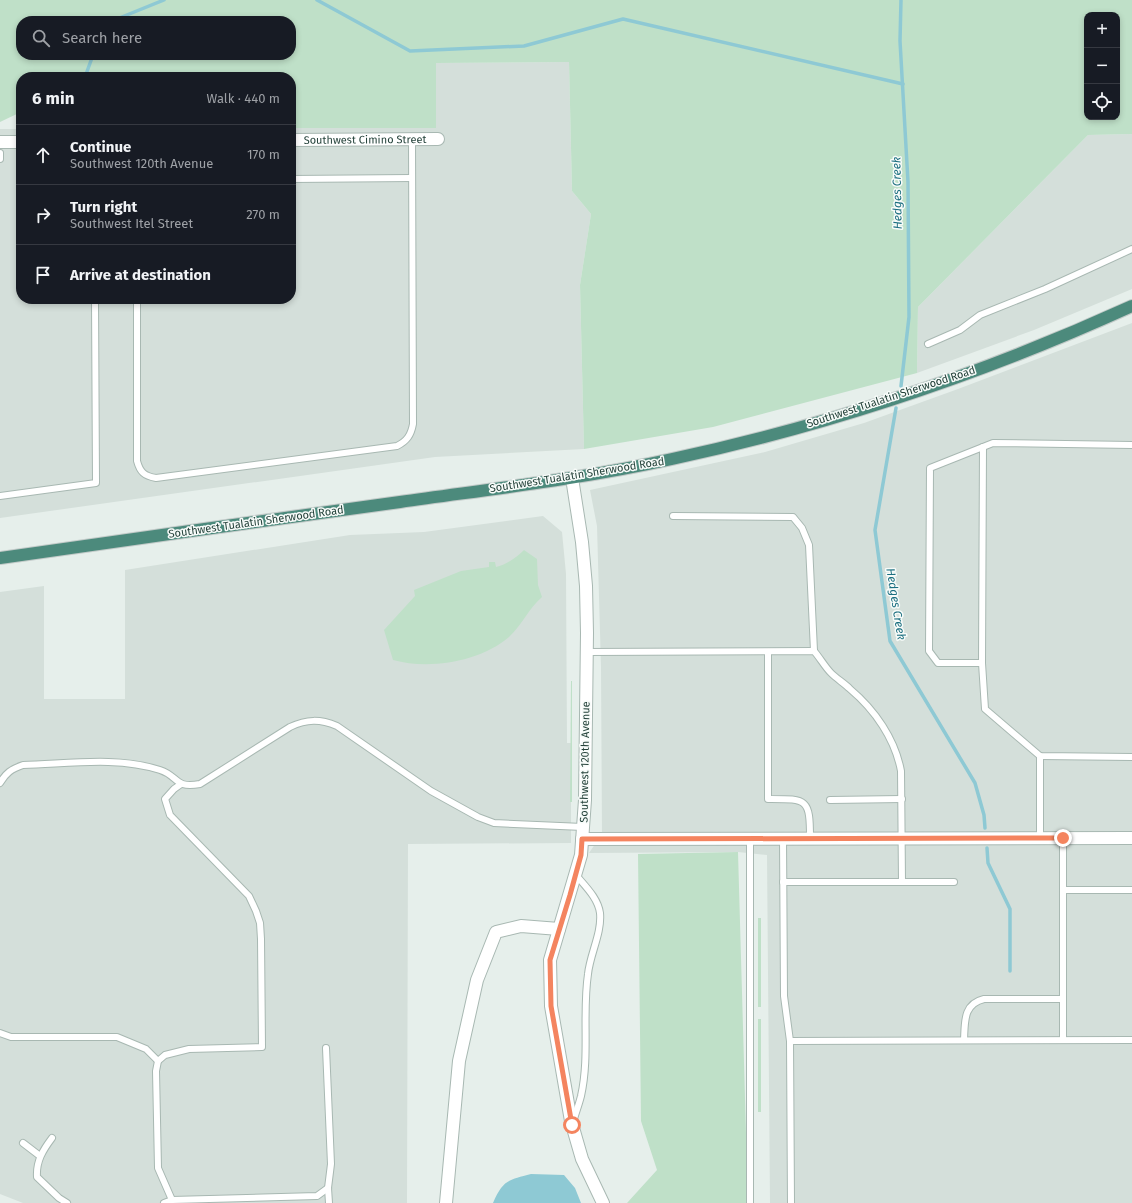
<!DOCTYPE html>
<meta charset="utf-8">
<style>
:root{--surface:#171b24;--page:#20242c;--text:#f1f3f6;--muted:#9ea1a6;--line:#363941}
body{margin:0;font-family:"Fira Sans",sans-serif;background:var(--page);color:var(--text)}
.controls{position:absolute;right:12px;top:12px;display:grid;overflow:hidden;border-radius:8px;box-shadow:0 2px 6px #0003}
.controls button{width:36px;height:36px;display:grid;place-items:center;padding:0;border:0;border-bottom:1px solid var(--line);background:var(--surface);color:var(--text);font:20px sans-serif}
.stop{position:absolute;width:12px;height:12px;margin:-9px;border:3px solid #f4845f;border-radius:50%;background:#fff}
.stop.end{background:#f4845f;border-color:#fff;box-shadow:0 1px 4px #0008}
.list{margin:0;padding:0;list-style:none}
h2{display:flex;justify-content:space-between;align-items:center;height:52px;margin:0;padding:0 16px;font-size:17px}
h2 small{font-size:13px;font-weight:400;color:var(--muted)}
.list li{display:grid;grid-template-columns:26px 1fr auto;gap:12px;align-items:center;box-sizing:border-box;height:60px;padding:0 16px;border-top:1px solid var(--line)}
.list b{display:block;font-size:15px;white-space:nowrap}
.list p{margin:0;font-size:13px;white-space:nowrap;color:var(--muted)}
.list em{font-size:13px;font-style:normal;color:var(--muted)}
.icon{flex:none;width:22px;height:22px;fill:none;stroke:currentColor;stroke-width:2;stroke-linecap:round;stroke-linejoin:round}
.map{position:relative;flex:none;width:1132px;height:1203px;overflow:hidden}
.search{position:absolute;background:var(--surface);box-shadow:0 2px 6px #0003;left:16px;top:16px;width:280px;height:44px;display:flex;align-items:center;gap:10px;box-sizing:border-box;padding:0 14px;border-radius:16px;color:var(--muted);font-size:15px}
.panel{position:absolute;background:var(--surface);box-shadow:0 2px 6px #0003;left:16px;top:72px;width:280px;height:232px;border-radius:16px}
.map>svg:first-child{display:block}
.built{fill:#d4dfda}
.green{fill:#bfe0c8;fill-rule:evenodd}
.water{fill:#8ec9d4}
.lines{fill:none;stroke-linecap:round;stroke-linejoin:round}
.stream{stroke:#8ec9d4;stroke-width:3.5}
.service-casing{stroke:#a8b8b2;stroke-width:8}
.minor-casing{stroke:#a8b8b2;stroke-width:14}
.trunk-casing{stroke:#c2cac8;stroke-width:14}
.service{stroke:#fff;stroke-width:6}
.minor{stroke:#fff;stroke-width:12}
.trunk{stroke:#4c8a7c;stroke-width:12}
.route{stroke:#f4845f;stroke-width:5}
.labels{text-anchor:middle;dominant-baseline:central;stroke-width:3;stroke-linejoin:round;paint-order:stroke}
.street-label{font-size:11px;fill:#24423a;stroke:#f7fbf9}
.water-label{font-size:12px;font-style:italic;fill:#1c6f80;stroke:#f7fbf9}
</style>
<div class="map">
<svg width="1132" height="1203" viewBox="0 0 1132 1203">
<rect width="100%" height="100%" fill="#e6efeb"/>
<!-- built -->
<g class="built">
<path d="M569,62L572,191L591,214L580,285L584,449L435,457L0,518V129H21V299H291V128H436V63Z"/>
<path d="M1132,134V289L1034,330L917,373L918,307L1088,135Z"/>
<path d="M1132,323V1203H770L767,855L738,852L589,853L602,834L601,667L597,526L590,490L765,452L864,423L958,389Z"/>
<path d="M543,516L562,532L566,574L567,743H571V843L408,844L407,1203H23L0,1194V592L44,586V699H125V570L350,535L424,532Z"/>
</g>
<!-- green -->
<g class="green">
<path d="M0,0H1132V134L1088,135L918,307L917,373L713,427L584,449L580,285L591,214L572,191L569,62L436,63V128H291V77H21V112L0,122ZM1087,15H1117V117H1087ZM21,21H291V55H21Z"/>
<path d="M524,550L537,559L538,585L542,597C529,608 522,625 509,637C480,662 429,670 393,660L384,630L415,596L414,590L461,571L489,567V562H495L496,567C506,565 517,557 524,550Z"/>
<path d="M571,681H572V802H570Z"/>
<path d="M738,852L748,1203H627L657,1170L641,1121L638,854Z"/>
<rect x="758" y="918" width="3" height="89"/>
<rect x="758" y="1019" width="3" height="93"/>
</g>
<!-- water -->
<path class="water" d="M531,1174L564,1175L575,1188L581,1203H493C503,1180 508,1180 531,1174Z"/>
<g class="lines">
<!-- stream -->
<g class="stream">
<path d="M317,0L410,51L524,46L623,19L903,84"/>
<path d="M112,21L164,0"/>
<path d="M85,77L93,55"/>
<path d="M901,386L909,317L908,182L900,41L901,0"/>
<path d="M896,408L875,530L890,641L975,783L984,815L985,828"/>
<path d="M987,848L988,863L1010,909V971"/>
</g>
<!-- service casing -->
<g class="service-casing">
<g id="service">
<path d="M0,153V159"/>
<path d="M291,179L412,178"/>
<path d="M137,299V461C140,472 144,476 156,478L397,446C407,441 411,435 413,424L412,139"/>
<path d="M928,344L960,330L980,315L1045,289L1132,249"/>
<path d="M1132,445L993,443L930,468L929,651L938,663H982L985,709L1040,756L1132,757"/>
<path d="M0,496L96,483L95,299"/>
<path d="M673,516L793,517L802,528L809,545L814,651"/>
<path d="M587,652L814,651C820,658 825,667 831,673C837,679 844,683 850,689C875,710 895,739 901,771L902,882"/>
<path d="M768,652V799C807,799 810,798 810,838"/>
<path d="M982,663L983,447"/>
<path d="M1040,756V838"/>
<path d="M0,783C6,773 11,769 23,765C67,764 117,756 160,770C179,776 174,789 200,784L290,727C307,719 320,719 337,726L431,791L478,817L494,823L583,827"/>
<path d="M181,784L174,789L165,799L170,815L249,896L256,911L260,923L261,939L262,1047L189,1049L165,1055L158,1061L156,1071L158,1168L172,1200L317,1196L328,1188"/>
<path d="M830,800L902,799"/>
<path d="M750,838V1203"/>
<path d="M783,838L784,996L790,1041L1132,1040"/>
<path d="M1063,838V1040"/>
<path d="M783,882H954"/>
<path d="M1063,890H1132"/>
<path d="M0,1033L11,1037H117L146,1049L158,1061"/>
<path d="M964,1040C965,1022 963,1004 984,999H1063"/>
<path d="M790,1041L791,1203"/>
<path d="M326,1048L331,1164L328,1188L329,1203"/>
<path d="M574,1119C576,1112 579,1104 581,1096C590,1056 582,1014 588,974C590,954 602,933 600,913C598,898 585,886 576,875"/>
<path d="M52,1138C43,1150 36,1161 37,1177L59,1198L67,1203"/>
<path d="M23,1143L40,1156"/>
<path d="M164,1203L172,1200"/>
</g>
</g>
<!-- minor casing -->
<g class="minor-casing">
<g id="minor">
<path id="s1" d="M291,140L438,139"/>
<path d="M0,142H21"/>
<path d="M572,478L582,542L586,586L587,633L585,800L581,855L550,960L551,1006L571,1121L582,1159L603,1203"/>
<path d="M582,839L1132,838"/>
<path d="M446,1203L459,1061L477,980L496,932L521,926L559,929"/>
</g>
</g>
<!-- trunk casing -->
<g class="trunk-casing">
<path id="trunk" d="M0,558C133,539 267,520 400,502C491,489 582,479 672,459C830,425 985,373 1132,306"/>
</g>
<!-- service -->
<use href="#service" class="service"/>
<!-- minor -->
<use href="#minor" class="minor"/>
<!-- trunk -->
<use href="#trunk" class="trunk"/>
</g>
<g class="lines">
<!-- route -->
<path class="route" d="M572,1125L551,1006L550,960L570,895L581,855L582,839L1063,838"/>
</g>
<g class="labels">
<!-- street labels -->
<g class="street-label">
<text stroke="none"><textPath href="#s1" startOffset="74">Southwest Cimino Street</textPath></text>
<text transform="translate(891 397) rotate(-18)">Southwest Tualatin Sherwood Road</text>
<text transform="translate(577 475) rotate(-9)">Southwest Tualatin Sherwood Road</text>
<text transform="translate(256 522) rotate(-8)">Southwest Tualatin Sherwood Road</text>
<text transform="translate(585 762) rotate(-89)">Southwest 120th Avenue</text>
</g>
<!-- water labels -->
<g class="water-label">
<text transform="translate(897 193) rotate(-91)">Hedges Creek</text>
<text transform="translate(896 604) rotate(81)">Hedges Creek</text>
</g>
</g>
</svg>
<div class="controls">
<button>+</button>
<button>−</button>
<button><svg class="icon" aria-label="locate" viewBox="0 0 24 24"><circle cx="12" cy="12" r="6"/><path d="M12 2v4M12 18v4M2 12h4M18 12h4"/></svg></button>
</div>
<div class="stop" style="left:572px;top:1125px"></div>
<div class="stop end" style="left:1063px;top:838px"></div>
<div class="search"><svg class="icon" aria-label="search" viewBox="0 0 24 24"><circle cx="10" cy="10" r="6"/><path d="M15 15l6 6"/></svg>Search here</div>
<section class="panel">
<h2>6 min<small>Walk · 440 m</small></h2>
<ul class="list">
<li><svg class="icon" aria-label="ahead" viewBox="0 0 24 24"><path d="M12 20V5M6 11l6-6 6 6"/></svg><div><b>Continue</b><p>Southwest 120th Avenue</p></div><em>170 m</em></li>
<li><svg class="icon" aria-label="right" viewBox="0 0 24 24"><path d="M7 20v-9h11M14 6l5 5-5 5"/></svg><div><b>Turn right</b><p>Southwest Itel Street</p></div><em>270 m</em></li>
<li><svg class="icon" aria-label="arrive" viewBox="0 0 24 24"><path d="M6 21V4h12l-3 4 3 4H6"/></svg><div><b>Arrive at destination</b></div></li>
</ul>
</section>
</div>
